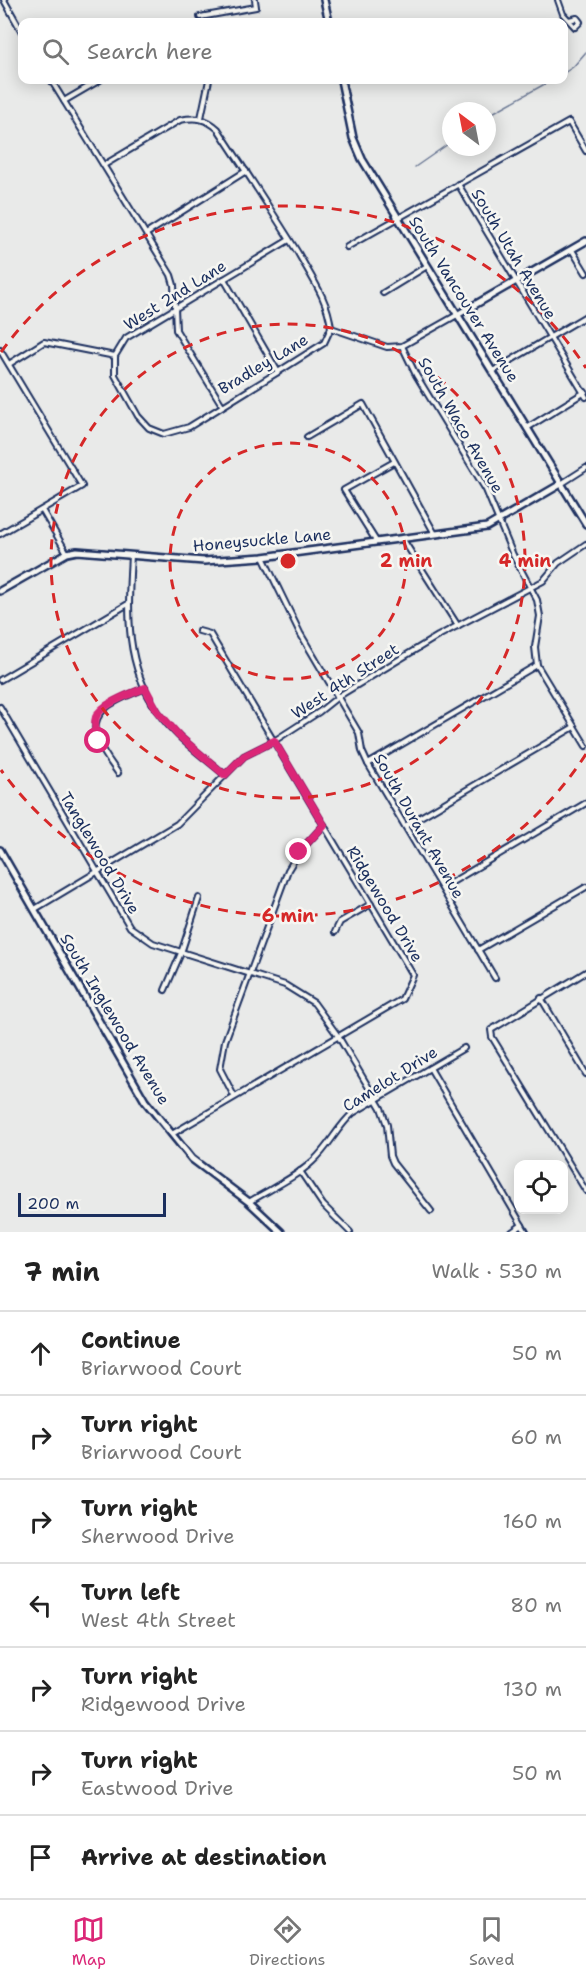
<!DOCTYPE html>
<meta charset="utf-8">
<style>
:root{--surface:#fff;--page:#f6f6f6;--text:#222;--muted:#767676;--line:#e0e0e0;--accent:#db2777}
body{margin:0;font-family:"Shantell Sans",sans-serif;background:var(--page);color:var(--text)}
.controls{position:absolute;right:18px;bottom:18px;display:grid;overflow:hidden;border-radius:12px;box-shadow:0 3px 15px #0003}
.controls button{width:54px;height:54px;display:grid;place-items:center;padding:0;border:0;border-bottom:2px solid var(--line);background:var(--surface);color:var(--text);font:30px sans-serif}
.compass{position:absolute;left:442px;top:102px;width:54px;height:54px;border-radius:50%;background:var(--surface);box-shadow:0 3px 15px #0003;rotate:328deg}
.scale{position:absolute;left:18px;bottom:15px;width:148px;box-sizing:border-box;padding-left:6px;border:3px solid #1b2f5e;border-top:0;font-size:16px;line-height:21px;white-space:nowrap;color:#1b2f5e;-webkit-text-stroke:4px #f6f6f2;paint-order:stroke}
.stop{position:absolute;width:18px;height:18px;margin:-14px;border:4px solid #db2777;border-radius:50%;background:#fff}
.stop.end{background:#db2777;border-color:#fff;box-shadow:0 2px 6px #0008}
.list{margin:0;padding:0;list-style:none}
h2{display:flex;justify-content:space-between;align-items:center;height:78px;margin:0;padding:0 24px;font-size:26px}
h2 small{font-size:20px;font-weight:400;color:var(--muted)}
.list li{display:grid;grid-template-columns:39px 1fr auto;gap:18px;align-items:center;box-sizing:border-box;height:84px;padding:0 24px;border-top:2px solid var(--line)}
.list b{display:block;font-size:22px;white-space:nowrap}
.list p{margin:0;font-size:20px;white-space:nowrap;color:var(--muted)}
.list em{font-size:20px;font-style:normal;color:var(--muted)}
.icon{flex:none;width:33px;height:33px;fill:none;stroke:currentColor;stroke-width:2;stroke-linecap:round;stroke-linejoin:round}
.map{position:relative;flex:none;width:586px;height:1232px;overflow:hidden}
.search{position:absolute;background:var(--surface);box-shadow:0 3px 15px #0003;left:18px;right:18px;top:18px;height:66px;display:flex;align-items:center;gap:15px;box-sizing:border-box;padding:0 21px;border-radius:12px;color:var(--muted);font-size:22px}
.sheet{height:666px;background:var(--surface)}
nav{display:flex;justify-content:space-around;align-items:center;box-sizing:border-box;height:84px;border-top:2px solid var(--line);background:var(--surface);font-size:16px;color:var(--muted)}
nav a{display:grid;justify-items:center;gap:3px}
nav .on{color:var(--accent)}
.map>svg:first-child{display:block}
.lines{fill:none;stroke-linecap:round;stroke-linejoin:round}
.stream{stroke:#6c7995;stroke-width:1.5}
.street-casing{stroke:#1b2f5e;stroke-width:8}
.secondary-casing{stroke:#1b2f5e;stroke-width:10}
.street{stroke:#f6f6f2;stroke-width:4}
.secondary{stroke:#f6f6f2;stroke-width:5}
.route{stroke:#db2777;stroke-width:8}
.ring{fill:none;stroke:#d62828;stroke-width:3;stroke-dasharray:10 8}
.labels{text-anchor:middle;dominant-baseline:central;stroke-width:5;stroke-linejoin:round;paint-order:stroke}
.street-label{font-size:16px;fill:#1b2f5e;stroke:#f6f6f2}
.centre{fill:#d62828;stroke:#f6f6f2;stroke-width:3}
.ring-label{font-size:18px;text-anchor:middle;font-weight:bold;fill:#d62828;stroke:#f6f6f2;stroke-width:5;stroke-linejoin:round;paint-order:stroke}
</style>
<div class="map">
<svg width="586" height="1232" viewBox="0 0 586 1232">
<rect width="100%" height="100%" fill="#e9eae9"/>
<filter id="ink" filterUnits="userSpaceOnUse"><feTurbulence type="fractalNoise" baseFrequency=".0167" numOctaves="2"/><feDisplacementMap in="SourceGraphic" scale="12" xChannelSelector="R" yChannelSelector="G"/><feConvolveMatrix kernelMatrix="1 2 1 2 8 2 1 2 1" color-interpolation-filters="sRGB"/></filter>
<g filter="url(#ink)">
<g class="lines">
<!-- stream -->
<g class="stream">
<path d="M564,73L573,67L586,52"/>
<path d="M487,116L552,80"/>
<path d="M415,167L451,142"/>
</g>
<!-- street casing -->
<g class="street-casing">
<g id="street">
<path d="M4,0L22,32"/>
<path d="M558,0L563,14L575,27L580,22L577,18L569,20"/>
<path d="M200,17L256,7L255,0"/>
<path d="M51,80L171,275L174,285L176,330L222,405"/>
<path d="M64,101L100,80"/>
<path d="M201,118L209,80"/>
<path d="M104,165L180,120C196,117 206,118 218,129C245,170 272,211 298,253C312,278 328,300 331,328"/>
<path d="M458,184L586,397"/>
<path d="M146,234L246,171"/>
<path d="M347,247L569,122L586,151"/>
<path d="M572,250L586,273"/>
<path d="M224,279L278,372"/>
<path d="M383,293L427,266"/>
<path d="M331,328L387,347L402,346L457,315"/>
<path d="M402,346L416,375L486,490L513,555L537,600L540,616L535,647L537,665L586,746"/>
<path d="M0,350L82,486L0,534"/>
<path d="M115,356V375L138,416L149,428L164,434L189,427L278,372L324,343L331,328"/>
<path d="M115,356L126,338L289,240"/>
<path d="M9,364L44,342L115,356"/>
<path d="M493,371L586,316"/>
<path d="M527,428L585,392"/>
<path d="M307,437L363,404L435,534"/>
<path d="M561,484L586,468"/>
<path d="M42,510L67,553"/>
<path d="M402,538L458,626"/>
<path d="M376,541L344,490L394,462"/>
<path d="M131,555C128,611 124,663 158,712C175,737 203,756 225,775"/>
<path d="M263,557L300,633L359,733L362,751L368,764L495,978"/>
<path d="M0,680L128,604"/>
<path d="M0,707L130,927L153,943L285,985L314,1003L338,1036L381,1108L387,1125L390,1156L393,1163L431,1211"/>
<path d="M368,764L537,665"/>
<path d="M118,773C111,763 102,752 98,740C85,708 123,698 145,688"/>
<path d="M405,826L574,727"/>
<path d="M442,888L586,803"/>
<path d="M35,909L177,824L244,756L274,741L319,712L339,696L438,636L543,581L558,563L586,544"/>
<path d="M335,932L340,922L371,904"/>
<path d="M478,950L586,887"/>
<path d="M586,972L491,1030L492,1037L586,1191"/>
<path d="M165,990L181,953L199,898"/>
<path d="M541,998L586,1074"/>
<path d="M430,1068L526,1232"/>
<path d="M234,1096L220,1069L225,1041L288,870L299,852L324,825"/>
<path d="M172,1134L402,999L413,975L210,634L199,631"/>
<path d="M300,1171L323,1205L350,1232"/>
<path d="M249,1202C270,1189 295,1178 313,1161C329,1147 337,1127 353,1113L464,1048"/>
<path d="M512,1232L522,1225"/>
</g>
</g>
<!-- secondary casing -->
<g class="secondary-casing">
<g id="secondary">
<path d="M324,0L329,22"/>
<path d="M341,80L353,138L362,159L586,524"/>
<path d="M457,315L586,241"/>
<path d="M0,591L67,553L77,551L204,561L263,557L436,534L487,527L561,484"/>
<path d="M0,850L145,1101L192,1159L249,1202L281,1232"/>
</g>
</g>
<!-- street -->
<use href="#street" class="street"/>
<!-- secondary -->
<use href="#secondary" class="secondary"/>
</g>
</g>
<g class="lines" filter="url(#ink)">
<!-- route -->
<path class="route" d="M98,741C96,734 94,724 96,717C102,703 133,693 145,688L158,712L179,736L225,775L244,756L274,741L324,825L299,852"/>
</g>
<!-- distance rings -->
<g class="ring">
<circle cx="288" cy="561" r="118"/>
<circle cx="288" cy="561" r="237"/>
<path d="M586 754A355 355 0 0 1 1 770M1 352A355 355 0 0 1 586 368"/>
</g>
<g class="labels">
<!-- street labels -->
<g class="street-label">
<text transform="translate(514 254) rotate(59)">South Utah Avenue</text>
<text transform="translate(175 295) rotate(-32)">West 2nd Lane</text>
<text transform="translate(464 299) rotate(58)">South Vancouver Avenue</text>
<text transform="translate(263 364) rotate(-31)">Bradley Lane</text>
<text transform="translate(461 425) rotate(60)">South Waco Avenue</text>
<text transform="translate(262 540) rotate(-5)">Honeysuckle Lane</text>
<text transform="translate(345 681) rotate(-33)">West 4th Street</text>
<text transform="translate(419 826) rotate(60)">South Durant Avenue</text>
<text transform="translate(100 853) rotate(59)">Tanglewood Drive</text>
<text transform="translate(385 904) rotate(59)">Ridgewood Drive</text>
<text transform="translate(115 1019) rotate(59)">South Inglewood Avenue</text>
<text transform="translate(390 1079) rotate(-32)">Camelot Drive</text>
</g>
</g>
<circle cx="288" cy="561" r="9" class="centre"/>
<g class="ring-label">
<text x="406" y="567">2 min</text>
<text x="525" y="567">4 min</text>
<text x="288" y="922">6 min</text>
</g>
</svg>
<div class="controls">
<button><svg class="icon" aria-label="locate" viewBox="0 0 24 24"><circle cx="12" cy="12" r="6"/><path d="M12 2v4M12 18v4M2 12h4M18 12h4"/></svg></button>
</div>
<svg class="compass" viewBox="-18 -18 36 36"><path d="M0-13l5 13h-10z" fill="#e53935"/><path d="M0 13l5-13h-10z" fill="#767676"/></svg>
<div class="scale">200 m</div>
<div class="stop" style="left:98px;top:741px"></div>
<div class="stop end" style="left:299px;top:852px"></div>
<div class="search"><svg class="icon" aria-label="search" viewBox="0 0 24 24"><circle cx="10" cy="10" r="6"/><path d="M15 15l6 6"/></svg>Search here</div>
</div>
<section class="sheet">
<h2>7 min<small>Walk · 530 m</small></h2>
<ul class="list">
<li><svg class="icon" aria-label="ahead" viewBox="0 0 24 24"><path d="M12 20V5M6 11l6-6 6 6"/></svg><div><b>Continue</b><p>Briarwood Court</p></div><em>50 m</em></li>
<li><svg class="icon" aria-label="right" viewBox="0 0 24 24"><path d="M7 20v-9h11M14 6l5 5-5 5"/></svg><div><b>Turn right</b><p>Briarwood Court</p></div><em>60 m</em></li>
<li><svg class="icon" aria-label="right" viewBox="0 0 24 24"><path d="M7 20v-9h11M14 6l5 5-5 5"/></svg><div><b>Turn right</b><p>Sherwood Drive</p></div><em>160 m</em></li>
<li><svg class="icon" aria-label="left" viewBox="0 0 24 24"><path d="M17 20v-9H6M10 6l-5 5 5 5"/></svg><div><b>Turn left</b><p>West 4th Street</p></div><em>80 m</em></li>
<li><svg class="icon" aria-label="right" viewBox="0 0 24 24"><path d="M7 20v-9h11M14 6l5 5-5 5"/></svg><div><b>Turn right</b><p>Ridgewood Drive</p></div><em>130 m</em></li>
<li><svg class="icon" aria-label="right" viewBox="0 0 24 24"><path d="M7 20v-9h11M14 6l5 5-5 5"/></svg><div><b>Turn right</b><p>Eastwood Drive</p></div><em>50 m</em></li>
<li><svg class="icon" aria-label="arrive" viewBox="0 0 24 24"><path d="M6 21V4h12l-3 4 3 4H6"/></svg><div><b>Arrive at destination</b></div></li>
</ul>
</section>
<nav>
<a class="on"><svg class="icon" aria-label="map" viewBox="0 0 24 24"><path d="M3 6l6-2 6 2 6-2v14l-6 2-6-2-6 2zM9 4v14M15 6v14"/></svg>Map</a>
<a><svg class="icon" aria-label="directions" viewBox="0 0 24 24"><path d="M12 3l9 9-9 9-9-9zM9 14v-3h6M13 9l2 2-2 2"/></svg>Directions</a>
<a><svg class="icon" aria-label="saved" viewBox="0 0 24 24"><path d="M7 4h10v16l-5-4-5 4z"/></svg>Saved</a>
</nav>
